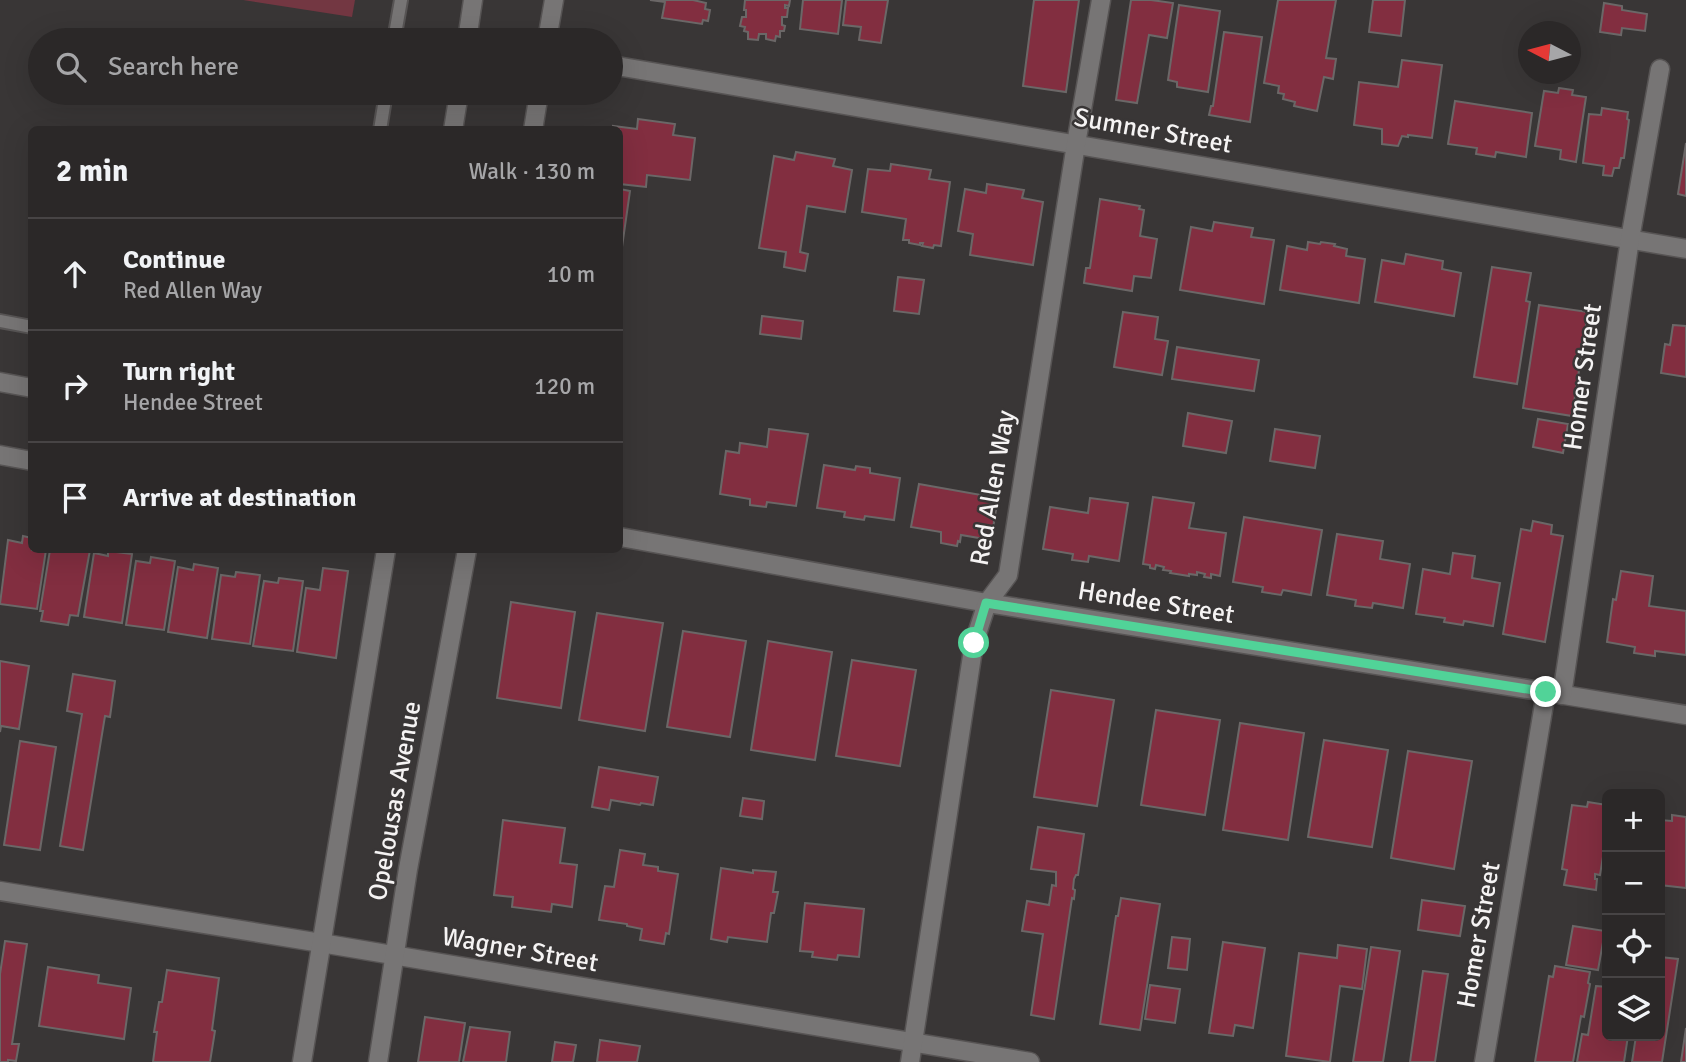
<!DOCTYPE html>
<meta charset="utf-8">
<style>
:root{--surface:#2b2828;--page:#373434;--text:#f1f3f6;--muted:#a6a6a8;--line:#474445}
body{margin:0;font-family:Signika,sans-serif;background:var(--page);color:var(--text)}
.controls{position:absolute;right:21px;bottom:21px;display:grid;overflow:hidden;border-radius:10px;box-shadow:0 7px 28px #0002}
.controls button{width:63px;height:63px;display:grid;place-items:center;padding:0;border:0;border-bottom:2px solid var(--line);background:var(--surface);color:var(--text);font:35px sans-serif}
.compass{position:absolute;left:1518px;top:21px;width:63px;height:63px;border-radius:50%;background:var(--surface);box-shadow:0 7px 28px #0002;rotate:276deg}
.stop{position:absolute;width:21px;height:21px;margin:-16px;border:5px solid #51d398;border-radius:50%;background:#fff}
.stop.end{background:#51d398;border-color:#fff;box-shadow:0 2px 7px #0008}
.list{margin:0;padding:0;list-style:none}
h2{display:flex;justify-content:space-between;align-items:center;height:91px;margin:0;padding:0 28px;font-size:30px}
h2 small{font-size:23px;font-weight:400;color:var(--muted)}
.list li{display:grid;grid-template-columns:46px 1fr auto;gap:21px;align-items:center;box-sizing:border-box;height:112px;padding:0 28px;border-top:2px solid var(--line)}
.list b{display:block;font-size:26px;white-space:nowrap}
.list p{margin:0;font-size:23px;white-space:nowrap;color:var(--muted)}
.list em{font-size:23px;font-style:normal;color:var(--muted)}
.icon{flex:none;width:38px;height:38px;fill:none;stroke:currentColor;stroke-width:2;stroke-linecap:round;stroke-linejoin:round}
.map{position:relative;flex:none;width:1686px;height:1062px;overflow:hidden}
.search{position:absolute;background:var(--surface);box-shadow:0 7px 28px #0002;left:28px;top:28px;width:595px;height:77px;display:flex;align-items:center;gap:18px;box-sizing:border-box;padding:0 24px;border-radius:38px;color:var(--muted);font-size:26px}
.panel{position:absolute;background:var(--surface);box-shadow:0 7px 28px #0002;left:28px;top:126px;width:595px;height:427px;border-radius:10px}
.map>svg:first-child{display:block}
.green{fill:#733742}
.building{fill:#822e40;stroke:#6b6767;stroke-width:2}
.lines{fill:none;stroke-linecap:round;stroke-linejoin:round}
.service-casing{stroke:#575454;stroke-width:16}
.minor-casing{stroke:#575454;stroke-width:21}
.tertiary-casing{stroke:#575454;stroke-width:21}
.service{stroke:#777575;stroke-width:12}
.minor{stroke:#777575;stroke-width:18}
.tertiary{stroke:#777575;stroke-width:18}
.route{stroke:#51d398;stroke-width:9}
.labels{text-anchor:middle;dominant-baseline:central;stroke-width:5;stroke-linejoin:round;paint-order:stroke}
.street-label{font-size:26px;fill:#f5f3f3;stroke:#393636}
</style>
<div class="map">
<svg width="1686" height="1062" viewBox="0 0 1686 1062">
<rect width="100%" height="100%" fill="#393636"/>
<!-- green -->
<path class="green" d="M243,0H355L352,17Z"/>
<!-- building -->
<g class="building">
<path d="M650,0H693L706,3L705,9L710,10L708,21L703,20L702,24L662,18L665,2Z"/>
<path d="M745,0H790L789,6L785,5V8H788L787,17H782V25L785,26L784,31H780V37L776,36L775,41L766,39V34H759L758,40L748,39V32L744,31L745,27L740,26L742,17H746V10H744Z"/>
<path d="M803,0H842L838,34L800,29Z"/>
<path d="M846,0H888L881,43L859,40L861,27L843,25Z"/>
<path d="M1034,0H1079L1066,92L1023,86Z"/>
<path d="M1131,0H1151L1173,3L1167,38L1149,35L1137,103L1116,100Z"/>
<path d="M1278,0H1336L1326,58L1336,59L1333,79L1324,77L1317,111L1294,106L1295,102L1283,99L1284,94L1278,93L1279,86L1264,83Z"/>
<path d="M1373,0H1405L1401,36L1369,32Z"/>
<path d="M1604,3L1622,6V10L1647,14L1645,31L1622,28L1621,35L1600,32Z"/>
<path d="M1179,5L1220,11L1208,92L1177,87V82L1168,80Z"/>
<path d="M1224,32L1262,37L1250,122L1209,115L1211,106H1213Z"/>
<path d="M1402,60L1442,65L1432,138L1408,135V137L1402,136L1398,146L1382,144V129L1354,125L1359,82L1398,87Z"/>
<path d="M1559,88L1573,90L1572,95L1586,97L1576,162L1560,159L1561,150L1535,146L1544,91L1558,93Z"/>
<path d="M1455,101L1532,113L1526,157L1496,152L1495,157L1476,154L1477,148L1448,144Z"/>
<path d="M1602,108L1628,112L1627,119L1629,120L1624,158H1621L1619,168H1614L1612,176L1603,175L1604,166L1583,163L1589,114L1601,115Z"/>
<path d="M638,119L675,124L673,135L695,138L690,180L647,175L646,187L620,184V130H613V126L637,129Z"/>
<path d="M1686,143V196L1678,194Z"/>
<path d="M796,152L835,159L833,166L852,170L845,212L807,206L800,252L808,254L805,271L784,267L786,252L759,248L774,156L794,160Z"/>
<path d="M891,164L931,170L929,179L950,182L941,246L934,245L933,248L922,246L923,243H920V245L909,243V240H903L906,219L862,212L868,169L890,171Z"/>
<path d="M987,184L1024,190L1022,198L1043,202L1033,265L970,255L973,234L958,231L965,189L986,193Z"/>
<path d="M620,189L630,191L620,261Z"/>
<path d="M1100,199L1140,206L1139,209L1144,210L1140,236L1157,239L1151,278L1134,276L1132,291L1084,283L1086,268H1090Z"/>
<path d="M1214,222L1253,228L1251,237L1274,240L1264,304L1180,290L1191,227L1212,231Z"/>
<path d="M1308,242L1320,244L1321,242L1335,244L1334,246L1347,249L1346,256L1365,259L1359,303L1280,290L1287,246L1307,250Z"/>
<path d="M1406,254L1443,261L1442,269L1461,273L1454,316L1375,302L1382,260L1404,264Z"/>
<path d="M1492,267L1531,273L1526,301L1530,302L1517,384L1474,377Z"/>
<path d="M898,277L924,280L919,314L894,311Z"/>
<path d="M1539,305L1588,312L1572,416L1523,408Z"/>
<path d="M1123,312L1158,317L1155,339L1168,341L1162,375L1114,367Z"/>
<path d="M762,316L803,321L801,339L760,334Z"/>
<path d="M1673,325L1686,326V377L1661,373L1665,344L1670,345Z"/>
<path d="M1177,347L1259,360L1254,391L1172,379Z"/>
<path d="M1188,413L1232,421L1226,453L1183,446Z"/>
<path d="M1538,419L1568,424L1563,453L1533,447Z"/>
<path d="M769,429L808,434L796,506L767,502L766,507L750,505V499L720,494L726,451L739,453L740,443L767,447Z"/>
<path d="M1275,429L1320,436L1315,468L1270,461Z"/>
<path d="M824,465L855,470L856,466L870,468V473L900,478L894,520L865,516L864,520L844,517L845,512L817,508Z"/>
<path d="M919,484L998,498L991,540L961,535L960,542L958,541L957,546L941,543V532L911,527Z"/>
<path d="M1153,497L1194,503L1189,528L1226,533L1220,576L1211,574V578L1204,577L1205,574L1197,572V575L1189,574V576L1170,573L1171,571L1163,570L1164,567L1156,565L1155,569L1150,568V565L1143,564Z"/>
<path d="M1090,498L1128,503L1119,561L1089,556L1088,562L1072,560L1073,554L1043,549L1050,507L1088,513Z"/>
<path d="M1244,517L1322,530L1311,595L1283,590L1281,595L1262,592L1263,587L1233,582Z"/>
<path d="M1533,521L1552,525L1551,534L1563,536L1545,642L1503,634L1521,529L1531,531Z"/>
<path d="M1337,534L1383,541L1380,559L1410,564L1403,608L1373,603L1372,608L1355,606L1356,600L1327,595Z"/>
<path d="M23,536L32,538V550H46L37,609L0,604L8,540L22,543Z"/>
<path d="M50,550H90L78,616L70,615L68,625L41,621L43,611H40Z"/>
<path d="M108,551L132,554L122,623L84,617L94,553L108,556Z"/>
<path d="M1453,553L1475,556L1472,578L1500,583L1493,626L1464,621L1463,625L1444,622L1445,618L1416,614L1423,569L1450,574Z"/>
<path d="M151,557L175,561L164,630L126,625L136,561L150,563Z"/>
<path d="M194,564L218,568L207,638L168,632L178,567L193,570Z"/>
<path d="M323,568L348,571L336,658L297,652L306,588L320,590Z"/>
<path d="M1621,571L1653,576L1649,606L1686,611V655L1655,651V656L1634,653L1635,647L1607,642L1613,599L1616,600Z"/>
<path d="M236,572L260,575L250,644L212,639L221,575L235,577Z"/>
<path d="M279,578L303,581L293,651L253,646L264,581L278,583Z"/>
<path d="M511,602L575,612L561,708L497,698Z"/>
<path d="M597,613L663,623L645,731L579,720Z"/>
<path d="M683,631L746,641L730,737L667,727Z"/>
<path d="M768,641L832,652L815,760L751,750Z"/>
<path d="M852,660L916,670L900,766L836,756Z"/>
<path d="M0,661L29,666L19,729L1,726L0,732Z"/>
<path d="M73,674L115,681L110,717L105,716L83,850L60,846L82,714L67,711Z"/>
<path d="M1051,690L1114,700L1097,806L1034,797Z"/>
<path d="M1156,710L1220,720L1205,815L1141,805Z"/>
<path d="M1240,723L1304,733L1288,840L1223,830Z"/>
<path d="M1324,740L1388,750L1372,847L1308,837Z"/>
<path d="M20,741L56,747L40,850L4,845Z"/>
<path d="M1408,751L1472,761L1454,869L1391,858Z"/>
<path d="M599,767L658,777L653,805L641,803L640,805L611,800L609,810L592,807Z"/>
<path d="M743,798L764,801L762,819L740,816Z"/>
<path d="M1588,802L1607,805V832L1600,875L1595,874V879H1597L1596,890L1564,885L1567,870L1562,869L1572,805L1587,807Z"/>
<path d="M1672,815L1686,817V888L1660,885V820L1672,821Z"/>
<path d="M503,820L565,828L560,863L577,865L572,907L552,904L551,912L512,907L513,897L494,895Z"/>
<path d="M1038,827L1084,834L1078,875H1076L1074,879L1073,889L1075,890L1074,899L1072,898L1054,1019L1031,1015L1043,934L1022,931L1027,901L1049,905L1052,885L1056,886V872L1031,869Z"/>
<path d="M620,850L645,854L643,865L658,867V871L678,874L669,934L666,933L664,944L640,940L642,929L627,926V924L599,920L605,886L614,887Z"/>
<path d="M721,868L753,873V870L776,872L773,892H778L774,913H771L767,942L728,937L727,942L711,939Z"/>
<path d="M1121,898L1160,904L1140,1030L1100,1024L1116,916H1118Z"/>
<path d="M1422,900L1465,906L1460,936L1418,930Z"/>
<path d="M805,903L864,909L859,957L838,955L837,960L812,957L813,952L800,951Z"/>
<path d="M1573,926L1605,931L1598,970L1566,965Z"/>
<path d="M1172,937L1190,939L1187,970L1168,968Z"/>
<path d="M5,941L27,944L12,1044H19L16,1061L8,1060V1062H0V974Z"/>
<path d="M1223,942L1265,948L1253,1028L1235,1025L1233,1036L1209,1033Z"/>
<path d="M1338,945L1367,949L1362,989L1340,986L1330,1062L1286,1056L1299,953L1337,958Z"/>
<path d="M1371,947L1400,951L1383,1062H1353Z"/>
<path d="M1660,957L1678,959L1662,1062H1632L1636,1036H1660Z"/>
<path d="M1555,966L1590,972L1588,983L1590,984L1584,1017L1581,1016L1573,1062H1535L1549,976L1553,977Z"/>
<path d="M48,967L99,975L98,983L131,988L124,1039L39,1026Z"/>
<path d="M167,970L219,978L212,1030L215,1031L210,1062H153L157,1032H154L159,1002H162Z"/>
<path d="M1423,971L1448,974L1435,1062H1410Z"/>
<path d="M1150,985L1180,989L1175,1023L1145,1019Z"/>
<path d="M1596,986L1607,987V1036H1628L1624,1062H1577L1582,1034L1588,1035Z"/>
<path d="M425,1017L465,1023L459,1062H418Z"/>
<path d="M470,1027L510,1032L506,1062H463Z"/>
<path d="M1686,1028V1062H1681Z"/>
<path d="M600,1040L640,1046L637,1062H597Z"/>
<path d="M555,1042L576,1045L573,1062H552Z"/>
</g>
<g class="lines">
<!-- service casing -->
<g class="service-casing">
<g id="service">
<path d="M394,40L401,0"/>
<path d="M380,130L386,93"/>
<path d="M0,321L32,327"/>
</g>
</g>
<!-- minor casing -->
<g class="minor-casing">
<g id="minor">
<path d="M611,65L1686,249"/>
<path d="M0,382L32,388"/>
<path d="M0,455L32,461"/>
<path d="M620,537L987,603L1546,692L1686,715"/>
<path d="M1562,695L1630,239L1660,69"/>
<path d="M0,891L321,943L1030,1062"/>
<path d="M910,1062L974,643L987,603L1008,575L1076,144L1101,0"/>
<path d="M1484,1062L1546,692"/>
</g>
</g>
<!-- tertiary casing -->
<g class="tertiary-casing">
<g id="tertiary">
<path d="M467,40L473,0"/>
<path d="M547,40L554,0"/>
<path d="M453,130L459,93"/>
<path d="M533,130L539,93"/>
<path d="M302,1062L386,550"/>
<path d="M378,1062L408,869L467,550"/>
</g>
</g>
<!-- service -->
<use href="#service" class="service"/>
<!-- minor -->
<use href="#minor" class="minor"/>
<!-- tertiary -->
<use href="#tertiary" class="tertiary"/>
</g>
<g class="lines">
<!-- route -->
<path class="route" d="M974,643L986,603L1546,692"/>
</g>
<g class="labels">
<!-- street labels -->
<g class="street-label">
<text transform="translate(1153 131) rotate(10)">Sumner Street</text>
<text transform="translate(1583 377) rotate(-82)">Homer Street</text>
<text transform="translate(993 488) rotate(-80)">Red Allen Way</text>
<text transform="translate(1156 603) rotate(9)">Hendee Street</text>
<text transform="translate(395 801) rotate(-80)">Opelousas Avenue</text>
<text transform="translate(1479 935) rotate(-80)">Homer Street</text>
<text transform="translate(520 950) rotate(10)">Wagner Street</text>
</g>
</g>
</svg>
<div class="controls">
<button>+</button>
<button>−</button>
<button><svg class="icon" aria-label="locate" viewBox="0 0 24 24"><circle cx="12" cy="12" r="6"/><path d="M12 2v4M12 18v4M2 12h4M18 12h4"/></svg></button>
<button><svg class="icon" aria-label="layers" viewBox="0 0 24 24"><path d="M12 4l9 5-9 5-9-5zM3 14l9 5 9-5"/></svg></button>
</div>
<svg class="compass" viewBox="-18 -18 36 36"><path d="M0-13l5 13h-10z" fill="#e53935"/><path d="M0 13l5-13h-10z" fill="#a6a6a8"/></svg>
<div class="stop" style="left:974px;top:643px"></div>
<div class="stop end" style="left:1546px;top:692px"></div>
<div class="search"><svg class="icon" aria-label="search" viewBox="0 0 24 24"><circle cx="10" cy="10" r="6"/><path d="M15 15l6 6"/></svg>Search here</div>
<section class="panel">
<h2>2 min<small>Walk · 130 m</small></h2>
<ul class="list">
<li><svg class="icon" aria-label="ahead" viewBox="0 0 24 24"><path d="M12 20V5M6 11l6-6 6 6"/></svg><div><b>Continue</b><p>Red Allen Way</p></div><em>10 m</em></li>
<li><svg class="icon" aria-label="right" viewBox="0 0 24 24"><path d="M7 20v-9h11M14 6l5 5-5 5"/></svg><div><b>Turn right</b><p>Hendee Street</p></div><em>120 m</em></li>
<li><svg class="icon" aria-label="arrive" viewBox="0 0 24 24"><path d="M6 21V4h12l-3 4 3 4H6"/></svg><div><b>Arrive at destination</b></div></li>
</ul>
</section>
</div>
